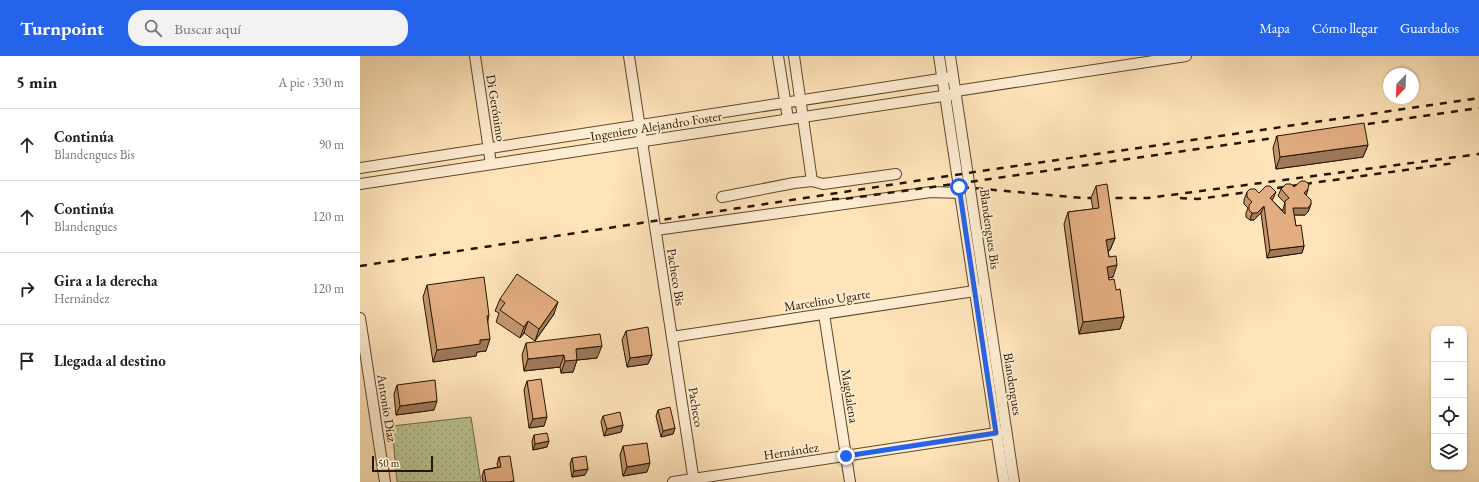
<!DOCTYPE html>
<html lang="es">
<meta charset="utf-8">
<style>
:root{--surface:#fff;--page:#f2f2f2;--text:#222;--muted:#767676;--line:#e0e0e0;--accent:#2563eb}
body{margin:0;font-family:"EB Garamond",serif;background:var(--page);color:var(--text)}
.controls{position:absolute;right:12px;bottom:12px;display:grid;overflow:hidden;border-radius:8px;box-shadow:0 1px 3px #0004}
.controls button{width:36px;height:36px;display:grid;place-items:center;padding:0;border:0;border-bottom:1px solid var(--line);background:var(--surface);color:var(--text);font:20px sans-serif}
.compass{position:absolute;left:1023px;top:12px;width:36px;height:36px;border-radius:50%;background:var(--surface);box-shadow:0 1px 3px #0004;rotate:203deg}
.scale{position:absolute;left:12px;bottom:10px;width:61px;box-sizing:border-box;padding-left:4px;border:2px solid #271300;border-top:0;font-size:11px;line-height:14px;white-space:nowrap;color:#271300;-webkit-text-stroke:3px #ffedd2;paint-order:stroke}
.stop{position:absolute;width:12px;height:12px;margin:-9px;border:3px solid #2563eb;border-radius:50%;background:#fff}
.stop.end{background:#2563eb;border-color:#fff;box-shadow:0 1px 4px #0008}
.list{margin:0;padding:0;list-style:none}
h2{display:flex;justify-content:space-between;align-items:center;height:52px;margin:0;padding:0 16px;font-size:17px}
h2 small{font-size:13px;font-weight:400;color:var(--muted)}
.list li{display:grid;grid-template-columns:26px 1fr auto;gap:12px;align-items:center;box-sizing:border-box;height:72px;padding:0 16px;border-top:1px solid var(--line)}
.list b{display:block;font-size:15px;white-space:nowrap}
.list p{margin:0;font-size:13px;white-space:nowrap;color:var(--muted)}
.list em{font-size:13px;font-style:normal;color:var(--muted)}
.icon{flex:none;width:22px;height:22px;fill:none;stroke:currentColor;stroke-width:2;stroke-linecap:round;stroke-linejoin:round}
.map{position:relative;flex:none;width:1119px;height:426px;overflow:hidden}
header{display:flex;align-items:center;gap:24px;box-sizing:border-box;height:56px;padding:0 20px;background:var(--accent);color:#fff}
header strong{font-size:19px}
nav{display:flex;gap:22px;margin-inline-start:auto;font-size:14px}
.search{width:280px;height:36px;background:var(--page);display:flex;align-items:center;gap:10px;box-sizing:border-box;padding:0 14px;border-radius:16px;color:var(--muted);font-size:15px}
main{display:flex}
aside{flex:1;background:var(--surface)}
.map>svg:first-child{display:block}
.grass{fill:url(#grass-dots);stroke:#706c4a}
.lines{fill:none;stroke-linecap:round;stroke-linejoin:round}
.minor-casing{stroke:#5d472e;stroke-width:12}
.minor{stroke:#ffedd2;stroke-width:10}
.rail{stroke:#271300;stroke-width:2.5;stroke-dasharray:7 7;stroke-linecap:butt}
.wall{fill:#c2956f;stroke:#271300}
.shaded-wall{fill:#9e795a;stroke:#271300}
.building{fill:#e2ad81;stroke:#271300}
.route{stroke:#2563eb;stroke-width:5}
.labels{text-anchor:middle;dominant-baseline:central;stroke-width:4;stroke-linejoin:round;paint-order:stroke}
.street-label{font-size:13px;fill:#271300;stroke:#ffedd2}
</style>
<header>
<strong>Turnpoint</strong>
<div class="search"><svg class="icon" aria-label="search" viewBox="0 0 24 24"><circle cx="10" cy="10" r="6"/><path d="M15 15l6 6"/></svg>Buscar aquí</div>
<nav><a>Mapa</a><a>Cómo llegar</a><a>Guardados</a></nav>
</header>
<main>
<aside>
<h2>5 min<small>A pie · 330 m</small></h2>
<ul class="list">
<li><svg class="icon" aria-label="ahead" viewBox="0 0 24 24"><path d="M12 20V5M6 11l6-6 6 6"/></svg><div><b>Continúa</b><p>Blandengues Bis</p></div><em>90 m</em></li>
<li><svg class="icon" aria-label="ahead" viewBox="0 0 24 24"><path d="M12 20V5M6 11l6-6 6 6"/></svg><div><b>Continúa</b><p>Blandengues</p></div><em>120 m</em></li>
<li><svg class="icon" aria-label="right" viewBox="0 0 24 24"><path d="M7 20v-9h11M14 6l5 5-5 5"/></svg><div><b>Gira a la derecha</b><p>Hernández</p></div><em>120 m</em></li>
<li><svg class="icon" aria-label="arrive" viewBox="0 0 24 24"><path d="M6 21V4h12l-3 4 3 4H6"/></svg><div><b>Llegada al destino</b></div></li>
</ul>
</aside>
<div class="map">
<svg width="1119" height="426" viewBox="0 0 1119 426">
<defs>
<pattern id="grass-dots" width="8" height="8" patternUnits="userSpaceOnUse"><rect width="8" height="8" fill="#bac595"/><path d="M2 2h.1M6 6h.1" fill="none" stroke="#a0a87f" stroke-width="1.8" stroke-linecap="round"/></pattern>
</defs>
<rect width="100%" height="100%" fill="#ffe4ba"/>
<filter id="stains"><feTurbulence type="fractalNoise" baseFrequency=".005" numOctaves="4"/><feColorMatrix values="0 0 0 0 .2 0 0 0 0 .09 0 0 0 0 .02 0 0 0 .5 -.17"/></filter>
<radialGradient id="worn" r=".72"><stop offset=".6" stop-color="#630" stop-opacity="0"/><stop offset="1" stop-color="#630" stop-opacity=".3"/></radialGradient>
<!-- grass -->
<path class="grass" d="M111,361L121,426H37L32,370Z"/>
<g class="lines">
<!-- minor casing -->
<g class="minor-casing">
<g id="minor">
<path d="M115,0L131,108"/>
<path d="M269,0L334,426"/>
<path d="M418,0L428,63"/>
<path d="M434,0L452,125"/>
<path d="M579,0L644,426"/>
<path d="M590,0L654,426"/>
<path d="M596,35L826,0"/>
<path d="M0,112L593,21"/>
<path d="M0,128L596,38"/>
<path d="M362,141L434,127L452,125L463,128L536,118"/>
<path d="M296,174L571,136L600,137"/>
<path d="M464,258L490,426"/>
<path d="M0,262L25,426"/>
<path d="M312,281L621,234"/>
<path d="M313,426L643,376"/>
</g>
</g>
<!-- minor -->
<use href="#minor" class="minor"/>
<!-- rail -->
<g class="rail">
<path d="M994,70L1119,52"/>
<path d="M602,131L722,142H788L1119,98"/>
<path d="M820,142L838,143L1095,107"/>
<path d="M472,143H484L609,126L927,80"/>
<path d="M0,210L608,117L1119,42"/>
</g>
</g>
<!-- wall -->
<g class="wall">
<path d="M917,80L1008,89L1003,101L916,113L913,92Z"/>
<path d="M736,130L755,182L750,194L748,195L753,221L748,222L749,224L756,234L764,261L760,273L719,278L704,168L708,156L733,153L731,142Z"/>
<path d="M934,131L948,133L946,139L951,148L948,156L945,159H934L936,170L944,190L942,197L907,202L901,157L894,164H890L886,161V157L888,152L884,148V144L887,136L899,137L913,143L912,144L923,155V153L925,147L918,140L921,133Z"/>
<path d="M67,229L129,259L128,264L126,295L117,296L116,300L73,306L63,241Z"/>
<path d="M140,243L194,258L175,285L164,277L160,282L136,266L139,257L135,255Z"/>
<path d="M266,275L292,299L288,308L267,311L262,284Z"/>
<path d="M166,287L237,302L217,304L213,316L201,317L200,311L164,315L162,299Z"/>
<path d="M167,325L184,370L169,372L164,334Z"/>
<path d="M37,329L74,354L36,359L34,338Z"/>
<path d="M298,354L315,372L313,378L301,381L296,360Z"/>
<path d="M243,360L263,369L261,376L244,380L241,366Z"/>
<path d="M174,379L187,391L173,394L172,385Z"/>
<path d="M263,390L287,416L263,420L260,399Z"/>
<path d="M139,401L154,426H123L122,420L124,414L138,411L137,408Z"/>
<path d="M212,402L225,419L212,421L210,408Z"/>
</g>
<!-- shaded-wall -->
<g class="shaded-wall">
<path d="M1008,89L1003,101L916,113L920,101Z"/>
<path d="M948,133L946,140L944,137Z"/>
<path d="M916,136L913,143L907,149L910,142Z"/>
<path d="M951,148L948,156L945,159H931L933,152Z"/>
<path d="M904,150L901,157L894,164H890L892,157Z"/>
<path d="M755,182L750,194L742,196L746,184Z"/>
<path d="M944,190L942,197L907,202L910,194Z"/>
<path d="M757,209L753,221L743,223L747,211Z"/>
<path d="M198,246L194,258L175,285L179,273Z"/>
<path d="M764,261L760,273L719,278L723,266Z"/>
<path d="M168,265L164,277L160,282L164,271Z"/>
<path d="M130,283L126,295L117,296L116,300L73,306L77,294L120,284Z"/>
<path d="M242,290L237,302L217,304L213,316L201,317L205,305L216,293Z"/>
<path d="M204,299L200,311L164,315L168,303Z"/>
<path d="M292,299L288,308L267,311L270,302Z"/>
<path d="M77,345L74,354L36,359L40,350Z"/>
<path d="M187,361L184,370L169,372L173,363Z"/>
<path d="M263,369L261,376L244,380L247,373Z"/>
<path d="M315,372L313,378L301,381L303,375Z"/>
<path d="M189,385L187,391L173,394L175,388Z"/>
<path d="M290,407L287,416L263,420L267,411Z"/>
<path d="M228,413L225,419L212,421L214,415Z"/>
</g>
<!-- building -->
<g class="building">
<path d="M1004,67L1008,89L920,101L917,80Z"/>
<path d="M941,125H945L949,128L948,133L944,137L951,144V148L948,152H933L936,170L941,169L944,190L910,194L904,150L897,157H892L889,154V149L892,146L887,141V136L890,133H895L899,137L906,130H910L916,136L910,142L925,158V145L929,142L921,133L926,128H931L934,131Z"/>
<path d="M747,128L755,182L746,184L749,201L756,200L757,209L747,211L749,224L754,223L756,234L760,233L764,261L723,266L708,156L739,152L736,130Z"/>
<path d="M157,218L198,246L179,273L168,265L164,271L140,254L145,247L140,243Z"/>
<path d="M124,221L129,259L127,260L130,283L120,284V288L77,294L67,229Z"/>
<path d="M288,271L292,299L270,302L266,275Z"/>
<path d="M240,278L242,290L216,293L217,304L205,305L204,299L168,303L166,287Z"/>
<path d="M181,323L187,361L173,363L167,325Z"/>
<path d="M75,324L77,345L40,350L37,329Z"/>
<path d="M310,351L315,372L303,375L298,354Z"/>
<path d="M260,356L263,369L247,373L243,360Z"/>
<path d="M187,377L189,385L175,388L174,379Z"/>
<path d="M287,387L290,407L267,411L263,390Z"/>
<path d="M150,400L154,425L149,426H126L124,414L141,411L139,401Z"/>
<path d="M226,400L228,413L214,415L212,402Z"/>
</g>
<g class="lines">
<!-- route -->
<path class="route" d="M486,400L636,377L599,131"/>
</g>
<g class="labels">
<!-- street labels -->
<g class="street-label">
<text transform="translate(136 52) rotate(81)">Di Gerónimo</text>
<text transform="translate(296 70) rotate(-9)">Ingeniero Alejandro Foster</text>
<text transform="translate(630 173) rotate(82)">Blandengues Bis</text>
<text transform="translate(316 221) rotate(81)">Pacheco Bis</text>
<text transform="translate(467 244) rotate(-9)">Marcelino Ugarte</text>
<text transform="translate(653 328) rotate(81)">Blandengues</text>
<text transform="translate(490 340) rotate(81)">Magdalena</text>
<text transform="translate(336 351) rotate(81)">Pacheco</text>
<text transform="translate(27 352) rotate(81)">Antonio Díaz</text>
<text transform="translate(431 395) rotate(-9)">Hernández</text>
</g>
</g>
<rect width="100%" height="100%" filter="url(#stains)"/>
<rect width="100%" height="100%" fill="url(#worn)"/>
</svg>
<div class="controls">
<button>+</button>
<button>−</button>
<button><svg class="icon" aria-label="locate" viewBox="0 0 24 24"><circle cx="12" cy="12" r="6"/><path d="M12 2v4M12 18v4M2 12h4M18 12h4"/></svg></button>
<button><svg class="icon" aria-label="layers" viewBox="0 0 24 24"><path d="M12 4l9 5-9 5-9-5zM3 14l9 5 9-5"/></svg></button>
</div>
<svg class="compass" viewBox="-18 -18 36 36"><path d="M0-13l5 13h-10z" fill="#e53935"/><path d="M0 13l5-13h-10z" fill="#767676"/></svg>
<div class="scale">50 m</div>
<div class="stop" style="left:599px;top:131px"></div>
<div class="stop end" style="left:486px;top:400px"></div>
</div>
</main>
